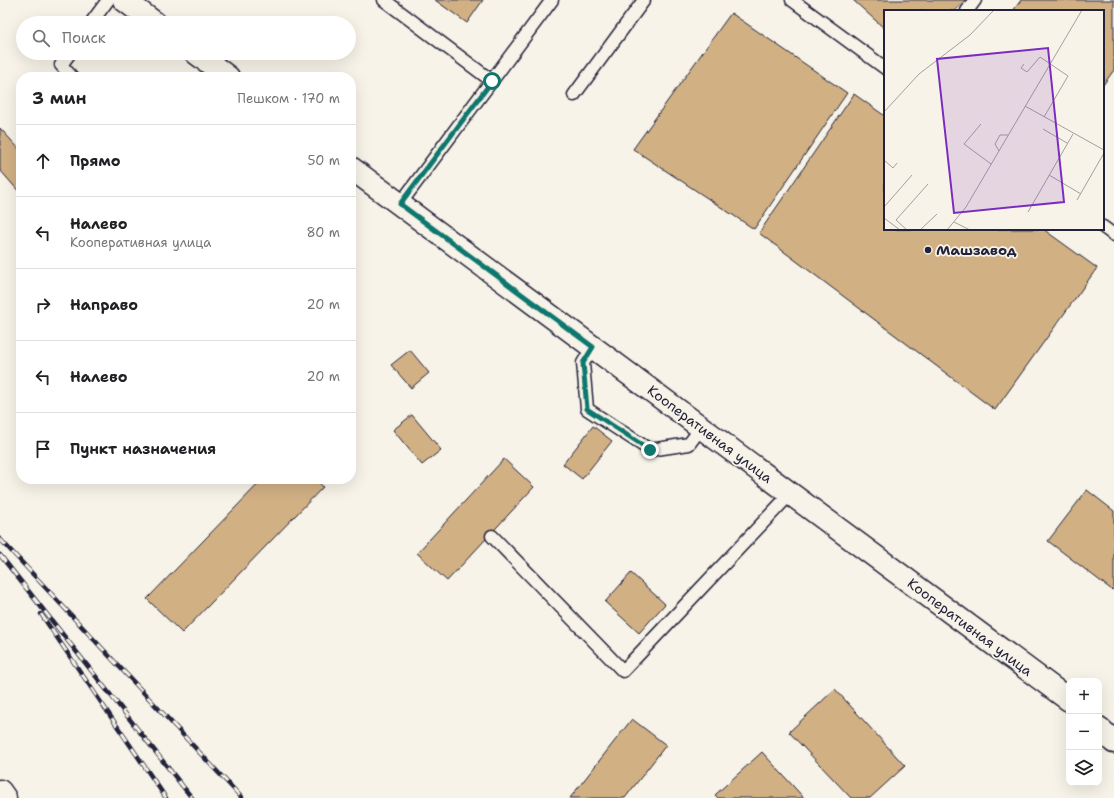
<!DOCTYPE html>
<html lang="ru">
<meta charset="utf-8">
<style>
:root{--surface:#fff;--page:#f2f2f2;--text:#202124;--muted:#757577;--line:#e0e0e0}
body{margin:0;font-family:"Shantell Sans",sans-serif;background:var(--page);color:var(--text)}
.controls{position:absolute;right:12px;bottom:12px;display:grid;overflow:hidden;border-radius:8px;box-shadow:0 4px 16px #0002}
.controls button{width:36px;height:36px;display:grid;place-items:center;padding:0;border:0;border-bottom:1px solid var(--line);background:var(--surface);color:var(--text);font:20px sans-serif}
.stop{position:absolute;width:12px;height:12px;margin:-9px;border:3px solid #0f766e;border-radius:50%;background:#fff}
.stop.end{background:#0f766e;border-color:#fff;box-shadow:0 1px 4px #0008}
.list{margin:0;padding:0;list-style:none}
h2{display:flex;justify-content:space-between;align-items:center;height:52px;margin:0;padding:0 16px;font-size:17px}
h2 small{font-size:13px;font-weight:400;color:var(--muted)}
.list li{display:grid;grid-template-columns:26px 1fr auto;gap:12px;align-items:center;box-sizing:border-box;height:72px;padding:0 16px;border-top:1px solid var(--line)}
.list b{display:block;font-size:15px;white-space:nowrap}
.list p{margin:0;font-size:13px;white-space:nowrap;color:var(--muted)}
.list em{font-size:13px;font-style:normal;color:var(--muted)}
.icon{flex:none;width:22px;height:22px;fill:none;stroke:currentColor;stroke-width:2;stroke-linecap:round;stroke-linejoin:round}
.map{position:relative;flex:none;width:1114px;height:798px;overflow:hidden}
.search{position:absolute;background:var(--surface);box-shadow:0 4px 16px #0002;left:16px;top:16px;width:340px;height:44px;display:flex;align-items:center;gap:10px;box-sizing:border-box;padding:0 14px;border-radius:22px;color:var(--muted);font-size:15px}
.panel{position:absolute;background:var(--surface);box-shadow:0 4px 16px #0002;left:16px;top:72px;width:340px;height:412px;border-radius:16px}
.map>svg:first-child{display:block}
.building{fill:#d1b084;stroke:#22223b}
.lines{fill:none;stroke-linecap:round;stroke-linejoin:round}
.lane-casing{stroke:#22223b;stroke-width:15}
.street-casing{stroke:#22223b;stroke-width:25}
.secondary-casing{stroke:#22223b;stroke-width:25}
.lane{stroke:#f7f3e8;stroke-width:12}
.street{stroke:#f7f3e8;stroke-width:22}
.secondary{stroke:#f7f3e8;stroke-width:22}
.rail-casing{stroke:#22223b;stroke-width:4.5}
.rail{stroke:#f7f3e8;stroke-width:3;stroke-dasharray:9;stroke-linecap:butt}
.route{stroke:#0f766e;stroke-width:5}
.poi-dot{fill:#22223b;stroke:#f7f3e8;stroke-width:1.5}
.labels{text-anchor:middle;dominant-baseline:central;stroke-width:3.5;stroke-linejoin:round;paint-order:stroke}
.poi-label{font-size:14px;font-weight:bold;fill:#22223b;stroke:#f7f3e8;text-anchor:start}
.street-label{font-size:14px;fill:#22223b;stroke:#f7f3e8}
.inset-road{fill:none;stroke:#a29fa3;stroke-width:1}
.view{fill:#7b2cbf;fill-opacity:0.15;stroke:#7b2cbf;stroke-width:2}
.inset-edge{fill:none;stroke:#22223b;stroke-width:2}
</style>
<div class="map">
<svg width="1114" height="798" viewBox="0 0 1114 798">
<rect width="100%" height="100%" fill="#f7f3e8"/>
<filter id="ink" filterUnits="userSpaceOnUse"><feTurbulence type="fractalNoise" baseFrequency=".025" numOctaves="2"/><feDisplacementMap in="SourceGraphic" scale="8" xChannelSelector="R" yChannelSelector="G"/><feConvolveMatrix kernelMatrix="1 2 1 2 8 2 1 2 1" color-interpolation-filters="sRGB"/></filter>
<g filter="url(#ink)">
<!-- building -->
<g class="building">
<path d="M435,0H483L467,23Z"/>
<path d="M853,0H965L955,11H885V29Z"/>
<path d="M1021,0H1114V70L1103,85V11H1013Z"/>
<path d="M731,13L847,93L754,229L633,149Z"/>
<path d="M854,94L885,116V229H1043L1097,268L995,410L759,233Z"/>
<path d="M0,128L21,151V194L0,170Z"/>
<path d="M410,350L429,373L411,388L391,365Z"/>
<path d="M412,415L441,450L422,465L393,430Z"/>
<path d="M593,426L612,441L582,479L563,464Z"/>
<path d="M504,459L534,487L447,581L417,553Z"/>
<path d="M263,479H316L323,487L182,633L147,599Z"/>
<path d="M1087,490L1114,511V588L1112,590L1048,541Z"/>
<path d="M631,573L665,604L639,633L605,602Z"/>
<path d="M835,689L905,766L870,798H851L789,732Z"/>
<path d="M632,719L666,745L625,798H570Z"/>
<path d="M762,752L804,798H718L715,795Z"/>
</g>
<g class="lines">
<!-- lane casing -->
<g class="lane-casing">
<g id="lane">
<path d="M384,0L492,81"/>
<path d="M792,0L885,68"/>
<path d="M967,11L975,0"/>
<path d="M91,23L108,0"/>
<path d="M70,53L61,65L72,77"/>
<path d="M574,95L644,0"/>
<path d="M400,204L552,0"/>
<path d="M1103,227L1114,235"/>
<path d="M593,347L583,363L587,409L650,450L689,444L701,428"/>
<path d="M492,536L623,671L790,494"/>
</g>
</g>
<!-- street casing -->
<g class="street-casing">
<path id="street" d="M0,791L5,798"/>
</g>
<!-- secondary casing -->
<g class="secondary-casing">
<g id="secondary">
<path d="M124,0L155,23"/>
<path d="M196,53L228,77"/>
<path d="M351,168L1069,700"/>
<path d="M1099,728L1114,742"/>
</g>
</g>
<!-- lane -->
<use href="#lane" class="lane"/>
<!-- street -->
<use href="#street" class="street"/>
<!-- secondary -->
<use href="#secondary" class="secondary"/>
<!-- rail casing -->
<g class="rail-casing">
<g id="rail">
<path d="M0,539L242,798"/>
<path d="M0,555L192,798"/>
<path d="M41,614L166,798"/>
</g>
</g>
<!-- rail -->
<use href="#rail" class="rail"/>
</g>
</g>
<g class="lines" filter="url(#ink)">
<!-- route -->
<path class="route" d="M492,81L400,204L593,347L583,363L587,409L650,450"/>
</g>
<!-- markers -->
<circle class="poi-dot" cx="928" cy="250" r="4"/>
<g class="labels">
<!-- poi labels -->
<g class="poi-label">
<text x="936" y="250">Машзавод</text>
</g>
<!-- street labels -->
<g class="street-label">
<text transform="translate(710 434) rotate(37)">Кооперативная улица</text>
<text transform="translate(970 627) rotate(37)">Кооперативная улица</text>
</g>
</g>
<!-- overview -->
<g transform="translate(884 10)">
<rect width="220" height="220" fill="#f7f3e8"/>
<path class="inset-road" d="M140,54L137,58L143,62L156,47L184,66L160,107M141,96L220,140M0,102L35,64L86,25L110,0M97,114L80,134L107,154M159,119L183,133M115,141L111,134L116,125H124M0,150L9,158L13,153M165,165L197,184M193,190L220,143M0,197L28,165M144,202L189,124M0,208L16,220M70,212L86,220M23,220L12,210L44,174M36,220L53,204M63,220L82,197L198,0"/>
<path class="view" d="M164,38L180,192L70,203L53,49Z"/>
<rect width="220" height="220" class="inset-edge"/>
</g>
</svg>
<div class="controls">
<button>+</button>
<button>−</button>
<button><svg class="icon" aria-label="layers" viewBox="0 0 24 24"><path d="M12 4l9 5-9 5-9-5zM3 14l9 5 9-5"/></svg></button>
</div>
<div class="stop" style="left:492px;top:81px"></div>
<div class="stop end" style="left:650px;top:450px"></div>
<div class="search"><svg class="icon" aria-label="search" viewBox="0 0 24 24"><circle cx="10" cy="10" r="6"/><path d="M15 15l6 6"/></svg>Поиск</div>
<section class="panel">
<h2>3 мин<small>Пешком · 170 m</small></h2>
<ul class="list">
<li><svg class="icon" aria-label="ahead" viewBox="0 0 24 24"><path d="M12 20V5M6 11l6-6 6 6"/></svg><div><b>Прямо</b></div><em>50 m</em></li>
<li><svg class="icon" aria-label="left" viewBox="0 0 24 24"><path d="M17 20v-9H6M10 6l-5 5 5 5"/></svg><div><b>Налево</b><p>Кооперативная улица</p></div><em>80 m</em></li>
<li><svg class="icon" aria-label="right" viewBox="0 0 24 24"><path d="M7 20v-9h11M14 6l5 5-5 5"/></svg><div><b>Направо</b></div><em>20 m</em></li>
<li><svg class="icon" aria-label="left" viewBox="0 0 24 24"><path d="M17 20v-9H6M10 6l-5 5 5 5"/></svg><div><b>Налево</b></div><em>20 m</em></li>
<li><svg class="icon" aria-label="arrive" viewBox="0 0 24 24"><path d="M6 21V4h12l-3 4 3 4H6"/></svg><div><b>Пункт назначения</b></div></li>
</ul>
</section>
</div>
